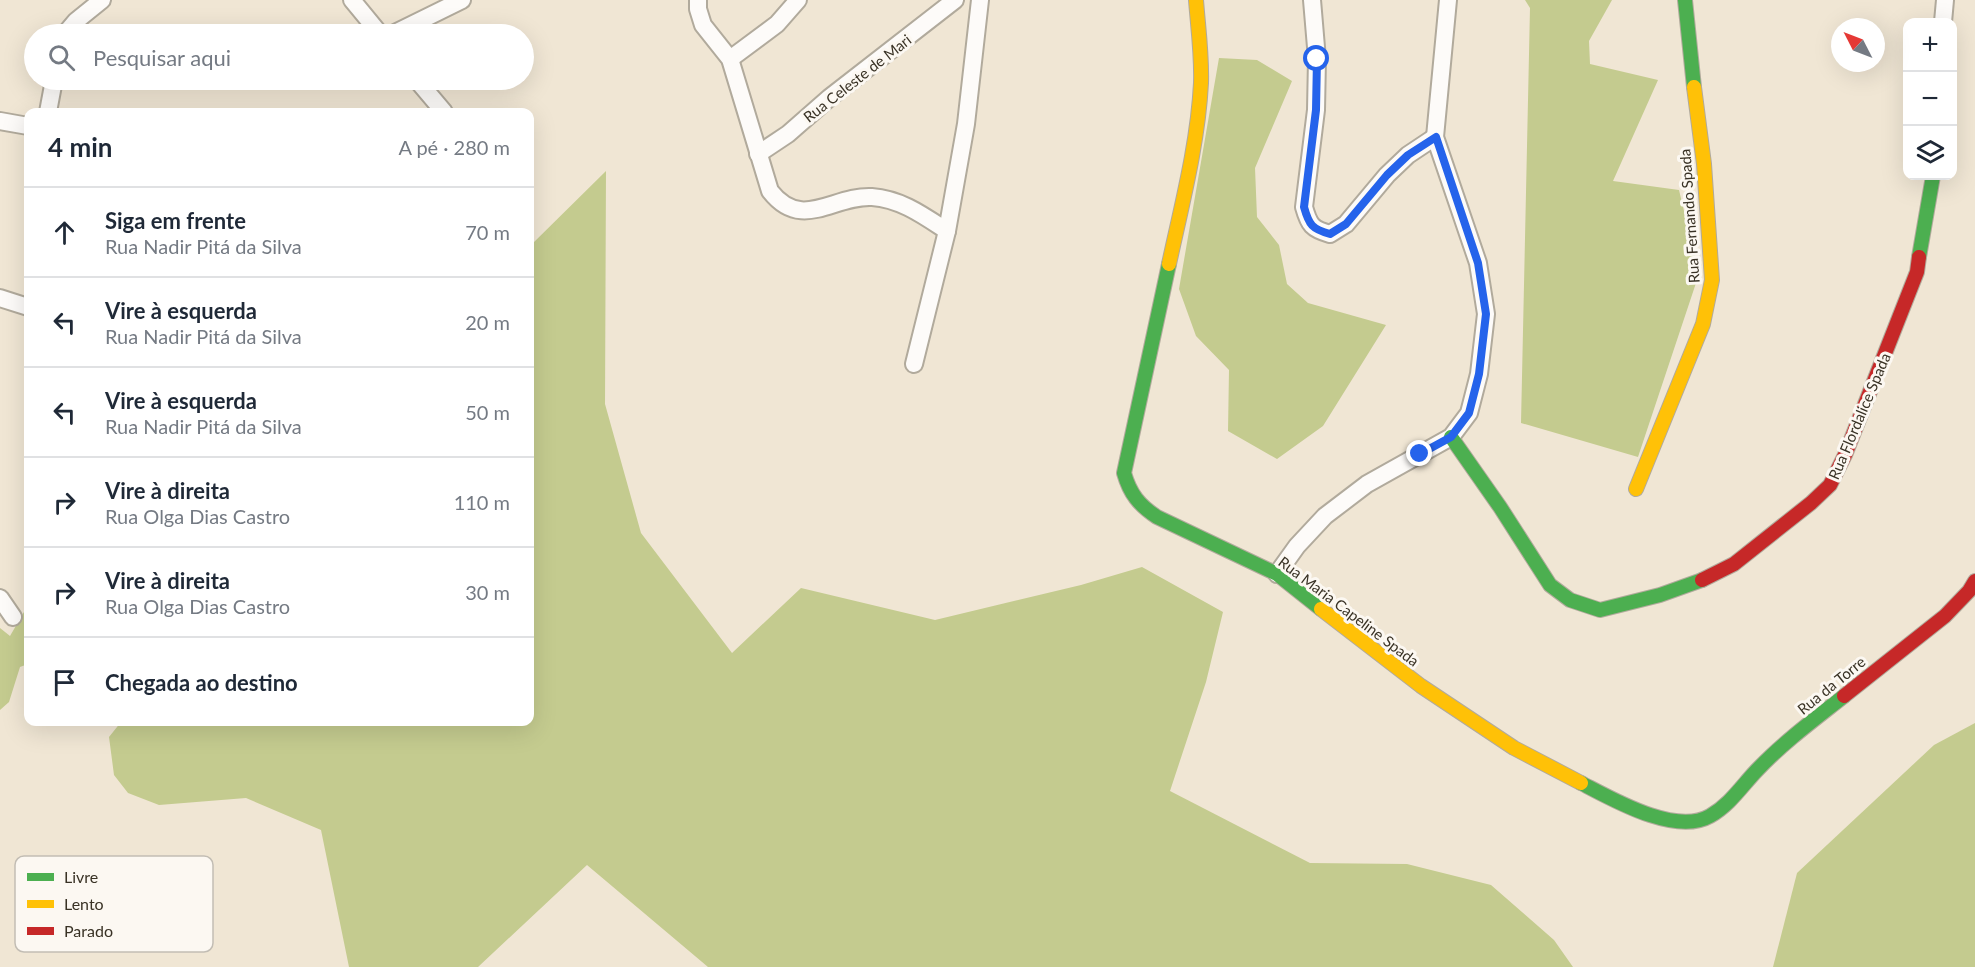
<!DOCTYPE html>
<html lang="pt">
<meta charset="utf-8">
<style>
:root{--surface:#fff;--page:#f6f6f7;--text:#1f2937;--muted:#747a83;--line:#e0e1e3}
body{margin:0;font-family:Lato,sans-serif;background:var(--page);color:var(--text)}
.controls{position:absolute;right:18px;top:18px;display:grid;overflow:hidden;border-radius:12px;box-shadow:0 6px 24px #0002}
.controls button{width:54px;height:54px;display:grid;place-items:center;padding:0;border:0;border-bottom:2px solid var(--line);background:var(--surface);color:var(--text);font:30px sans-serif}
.compass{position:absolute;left:1831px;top:18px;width:54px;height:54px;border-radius:50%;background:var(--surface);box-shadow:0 6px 24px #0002;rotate:312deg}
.stop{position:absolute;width:18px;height:18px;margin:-14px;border:4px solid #2563eb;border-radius:50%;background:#fff}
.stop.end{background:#2563eb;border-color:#fff;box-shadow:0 2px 6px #0008}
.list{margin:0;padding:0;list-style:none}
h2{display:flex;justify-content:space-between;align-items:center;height:78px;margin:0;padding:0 24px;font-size:26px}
h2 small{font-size:20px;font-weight:400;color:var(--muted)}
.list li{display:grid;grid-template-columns:39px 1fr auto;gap:18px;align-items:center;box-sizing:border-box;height:90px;padding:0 24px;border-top:2px solid var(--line)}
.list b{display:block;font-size:22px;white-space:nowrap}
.list p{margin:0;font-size:20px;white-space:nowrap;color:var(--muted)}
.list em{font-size:20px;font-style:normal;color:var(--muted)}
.icon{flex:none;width:33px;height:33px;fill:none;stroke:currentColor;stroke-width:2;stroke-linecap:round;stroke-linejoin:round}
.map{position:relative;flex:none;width:1975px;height:967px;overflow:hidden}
.search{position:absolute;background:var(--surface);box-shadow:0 6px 24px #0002;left:24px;top:24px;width:510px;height:66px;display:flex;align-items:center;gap:15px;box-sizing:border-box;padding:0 21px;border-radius:33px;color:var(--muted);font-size:22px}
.panel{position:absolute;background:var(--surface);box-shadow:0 6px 24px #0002;left:24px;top:108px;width:510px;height:618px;border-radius:12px}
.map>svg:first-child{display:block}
.forest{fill:#c4cb8f}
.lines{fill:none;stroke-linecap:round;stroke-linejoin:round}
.street-casing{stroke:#b1aa9c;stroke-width:20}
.fast-casing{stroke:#b1aa9c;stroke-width:16}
.slow-casing{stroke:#b1aa9c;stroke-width:16}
.jam-casing{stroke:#b1aa9c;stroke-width:16}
.street{stroke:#fdfbf9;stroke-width:16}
.fast{stroke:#4caf50;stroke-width:14}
.slow{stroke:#ffc107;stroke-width:14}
.jam{stroke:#c62828;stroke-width:14}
.route{stroke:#2563eb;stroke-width:8}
.labels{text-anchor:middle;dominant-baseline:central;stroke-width:6;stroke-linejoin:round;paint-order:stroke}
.street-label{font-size:15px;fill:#393225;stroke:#fcf8f2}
.key{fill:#fcf8f2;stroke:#c2bdb4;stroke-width:1.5}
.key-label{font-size:16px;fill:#393225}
</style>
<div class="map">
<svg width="1975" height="967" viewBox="0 0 1975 967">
<rect width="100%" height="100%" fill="#f0e6d4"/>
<!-- forest -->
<g class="forest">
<path d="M1525,0H1612L1589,41L1590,64L1658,80L1613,181L1679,190L1699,274L1638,457L1521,423L1530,8Z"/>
<path d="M1219,58L1257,60L1292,81L1255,168L1257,217L1279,245L1287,284L1308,303L1386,325L1323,426L1277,459L1228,431L1229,370L1196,336L1179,289Z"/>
<path d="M606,171L605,404L641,533L732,653L801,588L935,620L1081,585L1142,567L1223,612L1206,682L1170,791L1310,863L1407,864L1491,885L1554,940L1573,967H708L587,865L478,967H349L321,830L246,798L159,805L128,793L114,775L109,737L121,722H530V246Z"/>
<path d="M28,605V664L20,667L9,702L0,710V628L10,636Z"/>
<path d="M1975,723V967H1773L1797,873L1934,745Z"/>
</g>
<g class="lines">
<!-- street casing -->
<g class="street-casing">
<g id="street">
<path d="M352,0L380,34"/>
<path d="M698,0V9L703,25L730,59L770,191C802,232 833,195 872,197C901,199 924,216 947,231"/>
<path d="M1312,0L1317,59L1316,110L1304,207C1309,225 1312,229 1330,234L1346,224L1387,175L1408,155L1435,137"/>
<path d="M1943,22L1945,0"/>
<path d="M65,34L76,21L102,0"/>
<path d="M393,34L462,0"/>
<path d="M730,59L777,24L798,0"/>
<path d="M417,80L444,112"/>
<path d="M48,112L54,80"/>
<path d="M0,121L28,126"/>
<path d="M758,154L788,134L829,98L955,0"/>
<path d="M0,298L28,307"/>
<path d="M914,364L947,231L966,124L980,0"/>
<path d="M1277,574L1297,546L1325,516L1367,484L1451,437L1469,413L1479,374L1486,314L1478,263L1435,137L1448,0"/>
<path d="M0,598L13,617"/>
</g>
</g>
<!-- fast casing -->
<g class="fast-casing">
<g id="fast">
<path d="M1685,0L1694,87"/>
<path d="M1919,257L1933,176"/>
<path d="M1169,264L1124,473C1130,494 1139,505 1157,517L1277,574L1321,609"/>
<path d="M1451,437L1500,507L1550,585L1570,600L1600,610L1660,595L1702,580"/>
<path d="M1581,783C1612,799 1675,836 1710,816C1731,804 1743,784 1759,768C1785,741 1815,719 1844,696"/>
</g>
</g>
<!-- slow casing -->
<g class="slow-casing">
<g id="slow">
<path d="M1169,264C1182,204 1198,143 1201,83C1202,55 1198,27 1196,0"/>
<path d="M1636,489L1703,324L1712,280L1704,164L1694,87"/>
<path d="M1321,609L1421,686L1514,748L1581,783"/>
</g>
</g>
<!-- jam casing -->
<g class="jam-casing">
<g id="jam">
<path d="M1702,580L1734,564L1811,503L1830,485L1845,455L1917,272L1919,257"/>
<path d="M1844,696L1945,616L1969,591L1975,581"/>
</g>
</g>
<!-- street -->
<use href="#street" class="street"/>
<!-- fast -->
<use href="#fast" class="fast"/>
<!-- slow -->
<use href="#slow" class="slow"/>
<!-- jam -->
<use href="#jam" class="jam"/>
</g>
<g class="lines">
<!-- route -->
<path class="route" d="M1317,59L1316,110L1304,207C1309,225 1312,229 1330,234L1346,224L1387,175L1408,155L1436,137L1478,263L1486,314L1479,374L1469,413L1451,437L1420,454"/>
</g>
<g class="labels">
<!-- street labels -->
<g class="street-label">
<text transform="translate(857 78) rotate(-38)">Rua Celeste de Mari</text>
<text transform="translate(1689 216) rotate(-94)">Rua Fernando Spada</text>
<text transform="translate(1859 416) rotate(-67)">Rua Flordalice Spada</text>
<text transform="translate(1349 611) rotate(37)">Rua Maria Capeline Spada</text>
<text transform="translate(1831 685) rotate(-39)">Rua da Torre</text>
</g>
</g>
<!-- legend -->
<rect x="15" y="856" width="198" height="96" rx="9" class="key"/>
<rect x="27" y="873" width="27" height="8" fill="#4caf50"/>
<rect x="27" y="900" width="27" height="8" fill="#ffc107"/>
<rect x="27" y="927" width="27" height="8" fill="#c62828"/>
<g class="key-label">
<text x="64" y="883">Livre</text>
<text x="64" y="910">Lento</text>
<text x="64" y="937">Parado</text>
</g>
</svg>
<div class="controls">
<button>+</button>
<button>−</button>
<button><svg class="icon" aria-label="layers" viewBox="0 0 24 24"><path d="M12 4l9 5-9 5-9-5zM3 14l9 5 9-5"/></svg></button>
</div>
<svg class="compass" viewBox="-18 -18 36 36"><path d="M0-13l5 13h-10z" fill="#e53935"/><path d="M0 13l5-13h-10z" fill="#747a83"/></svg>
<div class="stop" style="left:1317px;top:59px"></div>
<div class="stop end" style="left:1420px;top:454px"></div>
<div class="search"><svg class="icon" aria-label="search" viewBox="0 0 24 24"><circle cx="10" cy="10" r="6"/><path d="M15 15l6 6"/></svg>Pesquisar aqui</div>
<section class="panel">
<h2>4 min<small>A pé · 280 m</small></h2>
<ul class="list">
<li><svg class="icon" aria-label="ahead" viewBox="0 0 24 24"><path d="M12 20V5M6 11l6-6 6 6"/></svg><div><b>Siga em frente</b><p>Rua Nadir Pitá da Silva</p></div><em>70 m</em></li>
<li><svg class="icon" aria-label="left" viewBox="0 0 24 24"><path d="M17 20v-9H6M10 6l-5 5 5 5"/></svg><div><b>Vire à esquerda</b><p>Rua Nadir Pitá da Silva</p></div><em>20 m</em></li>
<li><svg class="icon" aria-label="left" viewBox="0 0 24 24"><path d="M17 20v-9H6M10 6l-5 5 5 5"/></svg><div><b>Vire à esquerda</b><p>Rua Nadir Pitá da Silva</p></div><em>50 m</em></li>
<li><svg class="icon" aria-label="right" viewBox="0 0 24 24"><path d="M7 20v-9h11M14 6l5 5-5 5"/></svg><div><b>Vire à direita</b><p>Rua Olga Dias Castro</p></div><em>110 m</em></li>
<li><svg class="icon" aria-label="right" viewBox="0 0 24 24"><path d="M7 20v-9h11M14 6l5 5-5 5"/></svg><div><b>Vire à direita</b><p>Rua Olga Dias Castro</p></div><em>30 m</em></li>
<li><svg class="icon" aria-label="arrive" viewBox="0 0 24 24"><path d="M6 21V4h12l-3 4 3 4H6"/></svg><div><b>Chegada ao destino</b></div></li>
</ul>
</section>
</div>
